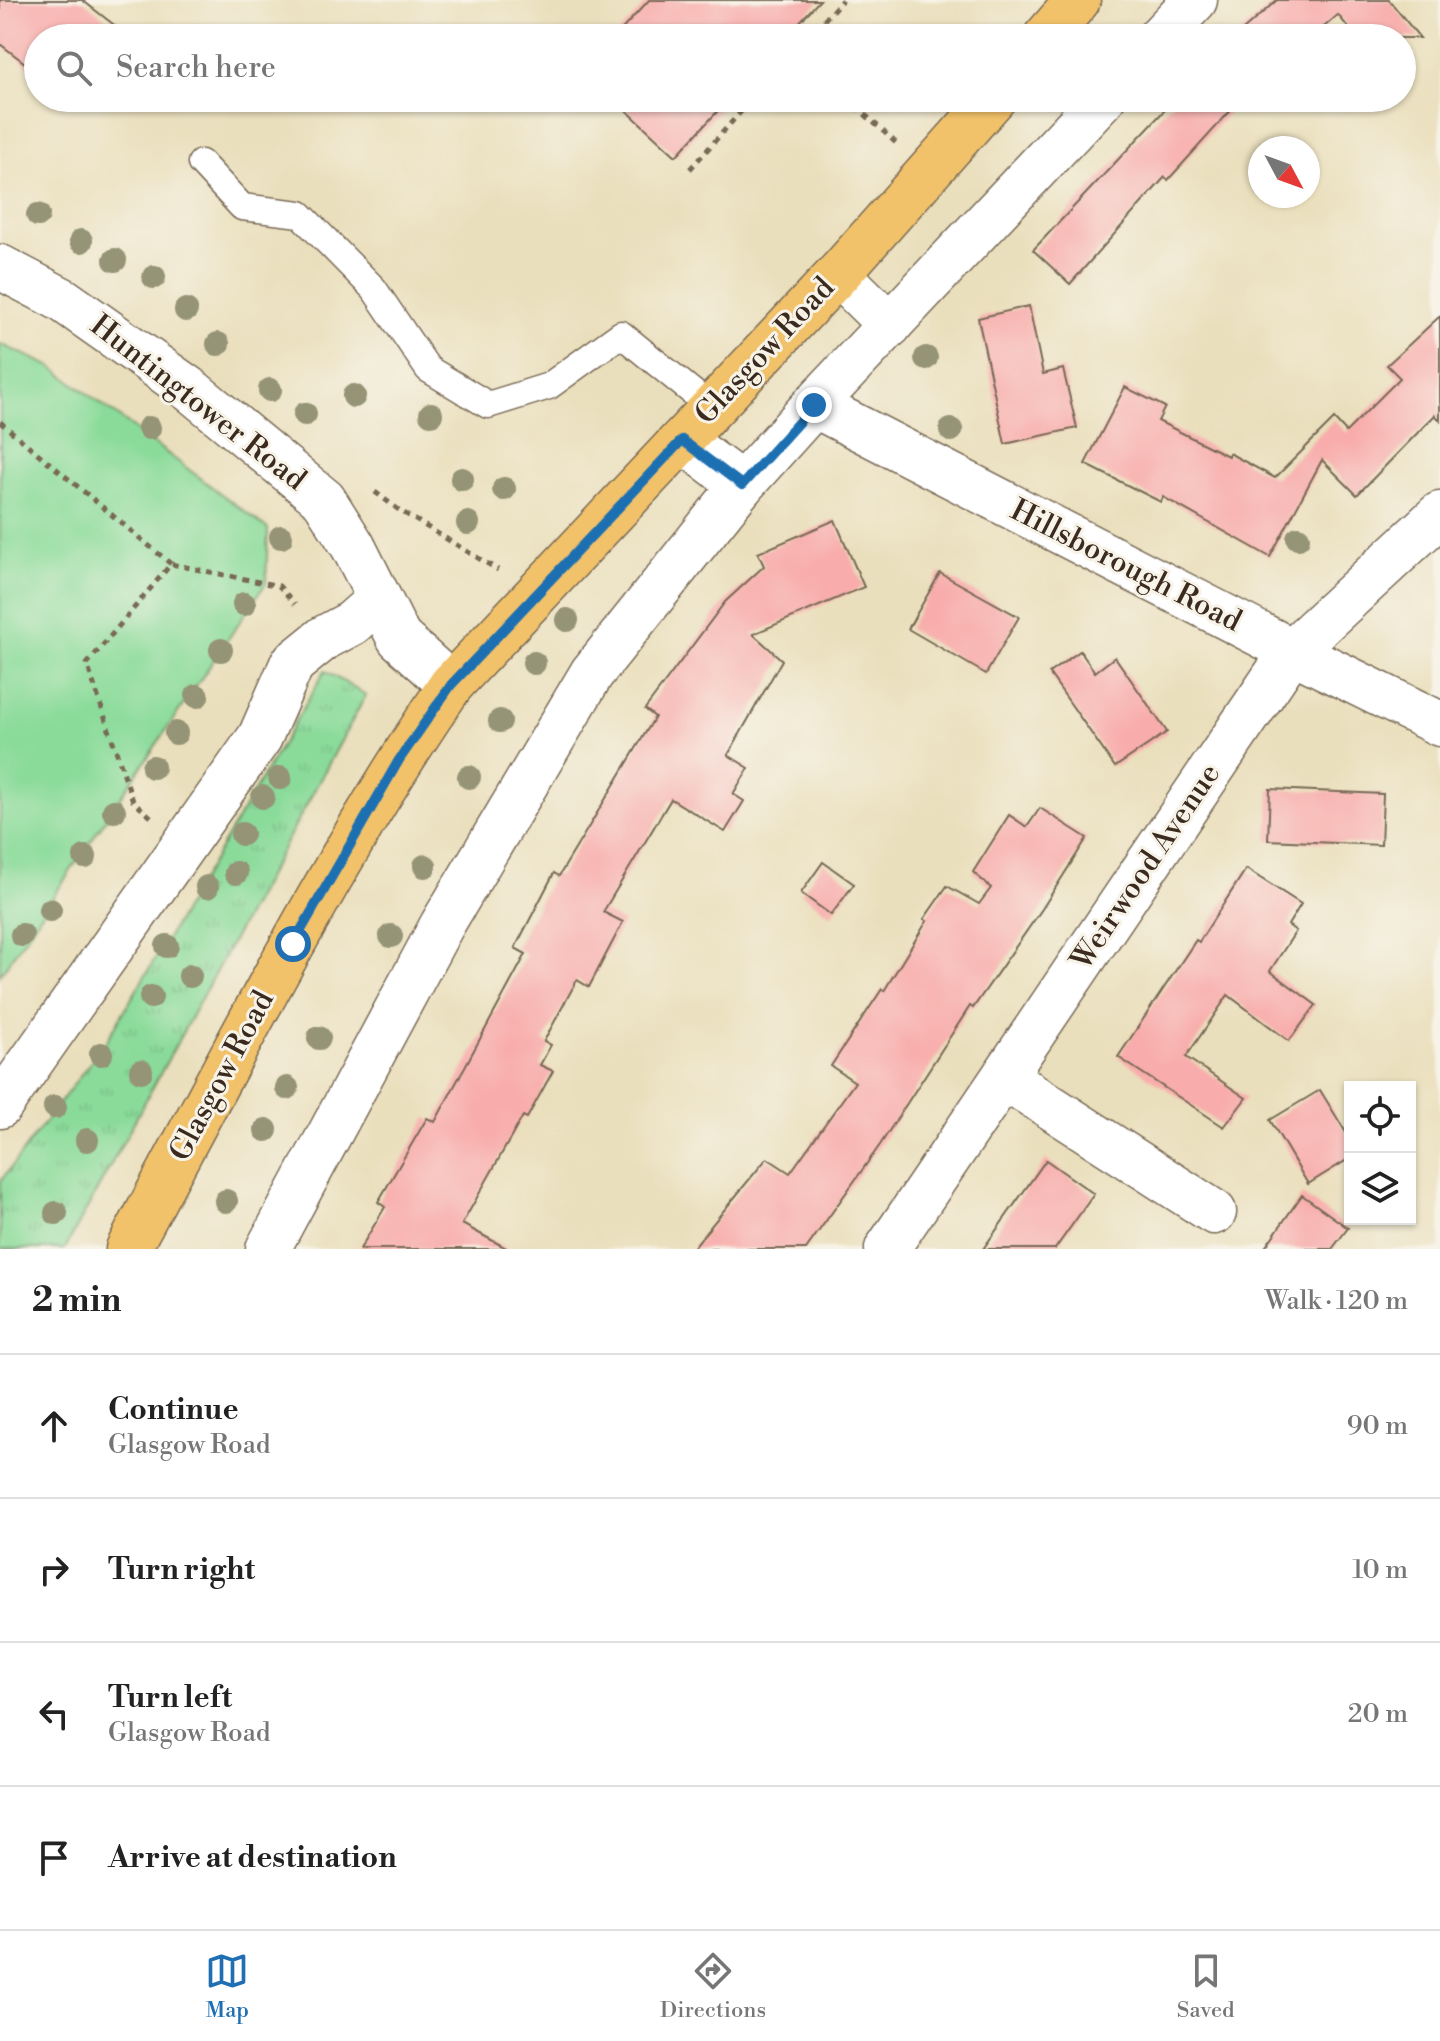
<!DOCTYPE html>
<meta charset="utf-8">
<style>
:root{--surface:#fff;--page:#f2f2f2;--text:#222;--muted:#767676;--line:#e0e0e0;--accent:#1f6fb2}
body{margin:0;font-family:"Libre Bodoni",serif;background:var(--page);color:var(--text)}
.controls{position:absolute;right:24px;bottom:24px;display:grid;overflow:hidden;border-radius:0px;box-shadow:0 2px 6px #0004}
.controls button{width:72px;height:72px;display:grid;place-items:center;padding:0;border:0;border-bottom:2px solid var(--line);background:var(--surface);color:var(--text);font:40px sans-serif}
.compass{position:absolute;left:1248px;top:136px;width:72px;height:72px;border-radius:50%;background:var(--surface);box-shadow:0 2px 6px #0004;rotate:131deg}
.stop{position:absolute;width:24px;height:24px;margin:-18px;border:6px solid #1f6fb2;border-radius:50%;background:#fff}
.stop.end{background:#1f6fb2;border-color:#fff;box-shadow:0 2px 8px #0008}
.list{margin:0;padding:0;list-style:none}
h2{display:flex;justify-content:space-between;align-items:center;height:104px;margin:0;padding:0 32px;font-size:34px}
h2 small{font-size:26px;font-weight:400;color:var(--muted)}
.list li{display:grid;grid-template-columns:52px 1fr auto;gap:24px;align-items:center;box-sizing:border-box;height:144px;padding:0 32px;border-top:2px solid var(--line)}
.list b{display:block;font-size:30px;white-space:nowrap}
.list p{margin:0;font-size:26px;white-space:nowrap;color:var(--muted)}
.list em{font-size:26px;font-style:normal;color:var(--muted)}
.icon{flex:none;width:44px;height:44px;fill:none;stroke:currentColor;stroke-width:2;stroke-linecap:round;stroke-linejoin:round}
.map{position:relative;flex:none;width:1440px;height:1249px;overflow:hidden}
.search{position:absolute;background:var(--surface);box-shadow:0 2px 6px #0004;left:24px;right:24px;top:24px;height:88px;display:flex;align-items:center;gap:20px;box-sizing:border-box;padding:0 28px;border-radius:44px;color:var(--muted);font-size:30px}
.sheet{height:680px;background:var(--surface)}
nav{display:flex;justify-content:space-around;align-items:center;box-sizing:border-box;height:112px;border-top:2px solid var(--line);background:var(--surface);font-size:22px;color:var(--muted)}
nav a{display:grid;justify-items:center;gap:4px}
nav .on{color:var(--accent)}
.map>svg:first-child{display:block}
.grass{fill:url(#grass-tufts);stroke:#62825c;stroke-width:2}
.green{fill:#8adb9a;stroke:#62825c;stroke-width:2}
.building{fill:#f8adac}
.lines{fill:none;stroke-linecap:round;stroke-linejoin:round}
.service-casing{stroke:#786955;stroke-width:29}
.minor-casing{stroke:#786955;stroke-width:47}
.primary-casing{stroke:#786955;stroke-width:47}
.path{stroke:#786955;stroke-width:5;stroke-dasharray:6 6;stroke-linecap:butt}
.service{stroke:#fff;stroke-width:26}
.minor{stroke:#fff;stroke-width:44}
.primary{stroke:#f2c26a;stroke-width:44}
.tree{fill:#959476}
.route{stroke:#1f6fb2;stroke-width:10}
.labels{text-anchor:middle;dominant-baseline:central;stroke-width:6;stroke-linejoin:round;paint-order:stroke}
.street-label{font-size:30px;fill:#3b2a1e;stroke:#f7f3e8}
</style>
<div class="map">
<svg width="1440" height="1249" viewBox="0 0 1440 1249">
<defs>
<pattern id="grass-tufts" width="24" height="20" patternUnits="userSpaceOnUse" patternTransform="scale(2)"><rect width="24" height="20" fill="#8adb9a"/><path d="M3 7l-1-3M5 7V3M7 7l1-3M15 17l-1-3M17 17v-4M19 17l1-3" fill="none" stroke="#78bc84"/></pattern>
</defs>
<rect width="100%" height="100%" fill="#f7f3e8"/>
<filter id="ink" filterUnits="userSpaceOnUse"><feTurbulence type="fractalNoise" baseFrequency=".0125" numOctaves="2"/><feDisplacementMap in="SourceGraphic" scale="16" xChannelSelector="R" yChannelSelector="G"/><feConvolveMatrix kernelMatrix="1 2 1 2 8 2 1 2 1" color-interpolation-filters="sRGB"/></filter>
<filter id="wash" filterUnits="userSpaceOnUse"><feTurbulence type="fractalNoise" baseFrequency=".006" numOctaves="4" result="noise"/><feDisplacementMap in="SourceGraphic" scale="32" xChannelSelector="R" yChannelSelector="G"/><feGaussianBlur stdDeviation="1.8" result="paint"/><feColorMatrix in="noise" values="0 0 0 0 0 0 0 0 0 0 0 0 0 0 0 0 0 1.4 0 .05"/><feComposite in="paint" operator="in"/></filter>
<g filter="url(#wash)">
<rect width="100%" height="100%" fill="#eadfbc"/>
<!-- grass -->
<path class="grass" d="M325,671L366,695L65,1249H0V1182L107,1040Z"/>
<!-- green -->
<path class="green" d="M0,344L52,367L268,529L266,583L0,975Z"/>
<g id="blocks">
<!-- building -->
<g class="building">
<path d="M0,0H82L131,38H38V73L0,44Z"/>
<path d="M649,0H820L785,38H614Z"/>
<path d="M1277,0H1389L1420,38H1357L1338,15L1311,38H1234Z"/>
<path d="M613,98H730L676,156Z"/>
<path d="M1176,98H1242L1168,180L1165,177L1070,284L1033,250Z"/>
<path d="M1029,306L1043,374L1063,369L1077,428L1005,444L978,318Z"/>
<path d="M1440,316V420L1435,415L1357,495L1322,460L1270,557L1163,497L1161,502L1085,464L1125,387L1165,407L1158,421L1228,456L1229,453L1275,478L1334,419L1346,432L1400,378L1387,365Z"/>
<path d="M835,520L864,587L753,634L782,660L728,755L749,768L733,794L744,801L725,832L671,799L603,912L623,922L589,987L577,980L544,1041L551,1045L540,1065L553,1071L527,1118L523,1116L462,1224L508,1249H360L385,1207L378,1202L427,1118L435,1122L526,954L515,948L554,873L559,876L655,717L645,709L725,602L764,566L758,553Z"/>
<path d="M940,573L1019,617L986,674L908,629Z"/>
<path d="M1080,651L1095,672L1115,657L1167,732L1115,767L1049,673Z"/>
<path d="M1270,789L1383,794L1381,845L1268,840Z"/>
<path d="M1040,808L1087,838L1042,909L973,1008L970,1006L880,1145L806,1249H692L767,1158L790,1173L855,1082L831,1066L882,989L884,991L927,921L924,919L947,886L979,904L991,888L973,872L1009,815L1027,827Z"/>
<path d="M823,862L854,884L831,915L801,893Z"/>
<path d="M1246,869L1301,904L1288,925L1296,931L1270,971L1316,1005L1289,1041L1228,995L1186,1057L1246,1098L1224,1127L1118,1057L1196,940L1199,942Z"/>
<path d="M1320,1090L1350,1139V1158L1308,1184L1270,1120Z"/>
<path d="M1046,1160L1094,1194L1055,1249H983Z"/>
<path d="M1302,1195L1348,1228L1332,1249H1264Z"/>
</g>
</g>
</g>
<g filter="url(#ink)">
<use href="#blocks" fill-opacity="0" stroke="#786955" stroke-width="2"/>
<g class="lines">
<!-- service casing -->
<g class="service-casing">
<path id="service" d="M201,163L242,207L300,214L374,289L428,369L488,405L549,386L621,334L712,408"/>
</g>
<!-- minor casing -->
<g class="minor-casing">
<g id="minor">
<path d="M1159,38L1195,0"/>
<path d="M0,267L63,300L192,391L324,500L353,546L399,638L451,685"/>
<path d="M838,274L890,325"/>
<path d="M814,405L1292,651L1440,724"/>
<path d="M682,440L742,485"/>
<path d="M1004,1077L1214,1212"/>
<path d="M0,1106L260,737L292,664L324,638L352,623L379,599"/>
<path d="M268,1249L442,925L592,673L742,485L814,405L1103,98"/>
<path d="M887,1249L1292,651L1440,514"/>
</g>
</g>
<!-- primary casing -->
<g class="primary-casing">
<g id="primary">
<path d="M1045,38L1078,0"/>
<path d="M128,1249C231,1059 329,863 451,685L838,274L994,98"/>
</g>
</g>
<!-- path -->
<g class="path">
<path d="M808,38L842,0"/>
<path d="M847,98L896,143"/>
<path d="M690,169L753,98"/>
<path d="M0,422L171,564"/>
<path d="M375,492L399,510L498,570"/>
<path d="M151,817L133,801L87,664L171,564L279,586L295,604"/>
</g>
<!-- service -->
<use href="#service" class="service"/>
<!-- minor -->
<use href="#minor" class="minor"/>
<!-- primary -->
<use href="#primary" class="primary"/>
</g>
<!-- trees -->
<g class="tree">
<circle cx="38" cy="215" r="12"/>
<circle cx="81" cy="241" r="12"/>
<circle cx="115" cy="260" r="12"/>
<circle cx="154" cy="277" r="12"/>
<circle cx="186" cy="310" r="12"/>
<circle cx="218" cy="344" r="12"/>
<circle cx="926" cy="358" r="12"/>
<circle cx="270" cy="390" r="12"/>
<circle cx="354" cy="396" r="12"/>
<circle cx="305" cy="414" r="12"/>
<circle cx="431" cy="414" r="12"/>
<circle cx="149" cy="428" r="12"/>
<circle cx="951" cy="430" r="12"/>
<circle cx="462" cy="479" r="12"/>
<circle cx="504" cy="489" r="12"/>
<circle cx="468" cy="523" r="12"/>
<circle cx="281" cy="537" r="12"/>
<circle cx="1298" cy="538" r="12"/>
<circle cx="244" cy="604" r="12"/>
<circle cx="567" cy="620" r="12"/>
<circle cx="221" cy="650" r="12"/>
<circle cx="534" cy="663" r="12"/>
<circle cx="197" cy="696" r="12"/>
<circle cx="500" cy="721" r="12"/>
<circle cx="176" cy="733" r="12"/>
<circle cx="153" cy="767" r="12"/>
<circle cx="469" cy="777" r="12"/>
<circle cx="280" cy="778" r="12"/>
<circle cx="263" cy="797" r="12"/>
<circle cx="114" cy="811" r="12"/>
<circle cx="242" cy="834" r="12"/>
<circle cx="85" cy="857" r="12"/>
<circle cx="425" cy="866" r="12"/>
<circle cx="236" cy="873" r="12"/>
<circle cx="207" cy="887" r="12"/>
<circle cx="50" cy="910" r="12"/>
<circle cx="22" cy="935" r="12"/>
<circle cx="391" cy="936" r="12"/>
<circle cx="167" cy="946" r="12"/>
<circle cx="190" cy="976" r="12"/>
<circle cx="151" cy="997" r="12"/>
<circle cx="319" cy="1038" r="12"/>
<circle cx="101" cy="1054" r="12"/>
<circle cx="141" cy="1071" r="12"/>
<circle cx="287" cy="1088" r="12"/>
<circle cx="55" cy="1107" r="12"/>
<circle cx="266" cy="1130" r="12"/>
<circle cx="87" cy="1140" r="12"/>
<circle cx="226" cy="1201" r="12"/>
<circle cx="56" cy="1213" r="12"/>
</g>
</g>
<g class="lines" filter="url(#ink)">
<!-- route -->
<path class="route" d="M293,944L399,760L451,685L682,440L742,485L814,405"/>
</g>
<g class="labels">
<!-- street labels -->
<g class="street-label">
<text transform="translate(765 351) rotate(-47)">Glasgow Road</text>
<text transform="translate(198 403) rotate(38)">Huntingtower Road</text>
<text transform="translate(1126 566) rotate(27)">Hillsborough Road</text>
<text transform="translate(1146 867) rotate(-56)">Weirwood Avenue</text>
<text transform="translate(222 1076) rotate(-62)">Glasgow Road</text>
</g>
</g>
</svg>
<div class="controls">
<button><svg class="icon" aria-label="locate" viewBox="0 0 24 24"><circle cx="12" cy="12" r="6"/><path d="M12 2v4M12 18v4M2 12h4M18 12h4"/></svg></button>
<button><svg class="icon" aria-label="layers" viewBox="0 0 24 24"><path d="M12 4l9 5-9 5-9-5zM3 14l9 5 9-5"/></svg></button>
</div>
<svg class="compass" viewBox="-18 -18 36 36"><path d="M0-13l5 13h-10z" fill="#e53935"/><path d="M0 13l5-13h-10z" fill="#767676"/></svg>
<div class="stop" style="left:293px;top:944px"></div>
<div class="stop end" style="left:814px;top:405px"></div>
<div class="search"><svg class="icon" aria-label="search" viewBox="0 0 24 24"><circle cx="10" cy="10" r="6"/><path d="M15 15l6 6"/></svg>Search here</div>
</div>
<section class="sheet">
<h2>2 min<small>Walk · 120 m</small></h2>
<ul class="list">
<li><svg class="icon" aria-label="ahead" viewBox="0 0 24 24"><path d="M12 20V5M6 11l6-6 6 6"/></svg><div><b>Continue</b><p>Glasgow Road</p></div><em>90 m</em></li>
<li><svg class="icon" aria-label="right" viewBox="0 0 24 24"><path d="M7 20v-9h11M14 6l5 5-5 5"/></svg><div><b>Turn right</b></div><em>10 m</em></li>
<li><svg class="icon" aria-label="left" viewBox="0 0 24 24"><path d="M17 20v-9H6M10 6l-5 5 5 5"/></svg><div><b>Turn left</b><p>Glasgow Road</p></div><em>20 m</em></li>
<li><svg class="icon" aria-label="arrive" viewBox="0 0 24 24"><path d="M6 21V4h12l-3 4 3 4H6"/></svg><div><b>Arrive at destination</b></div></li>
</ul>
</section>
<nav>
<a class="on"><svg class="icon" aria-label="map" viewBox="0 0 24 24"><path d="M3 6l6-2 6 2 6-2v14l-6 2-6-2-6 2zM9 4v14M15 6v14"/></svg>Map</a>
<a><svg class="icon" aria-label="directions" viewBox="0 0 24 24"><path d="M12 3l9 9-9 9-9-9zM9 14v-3h6M13 9l2 2-2 2"/></svg>Directions</a>
<a><svg class="icon" aria-label="saved" viewBox="0 0 24 24"><path d="M7 4h10v16l-5-4-5 4z"/></svg>Saved</a>
</nav>
